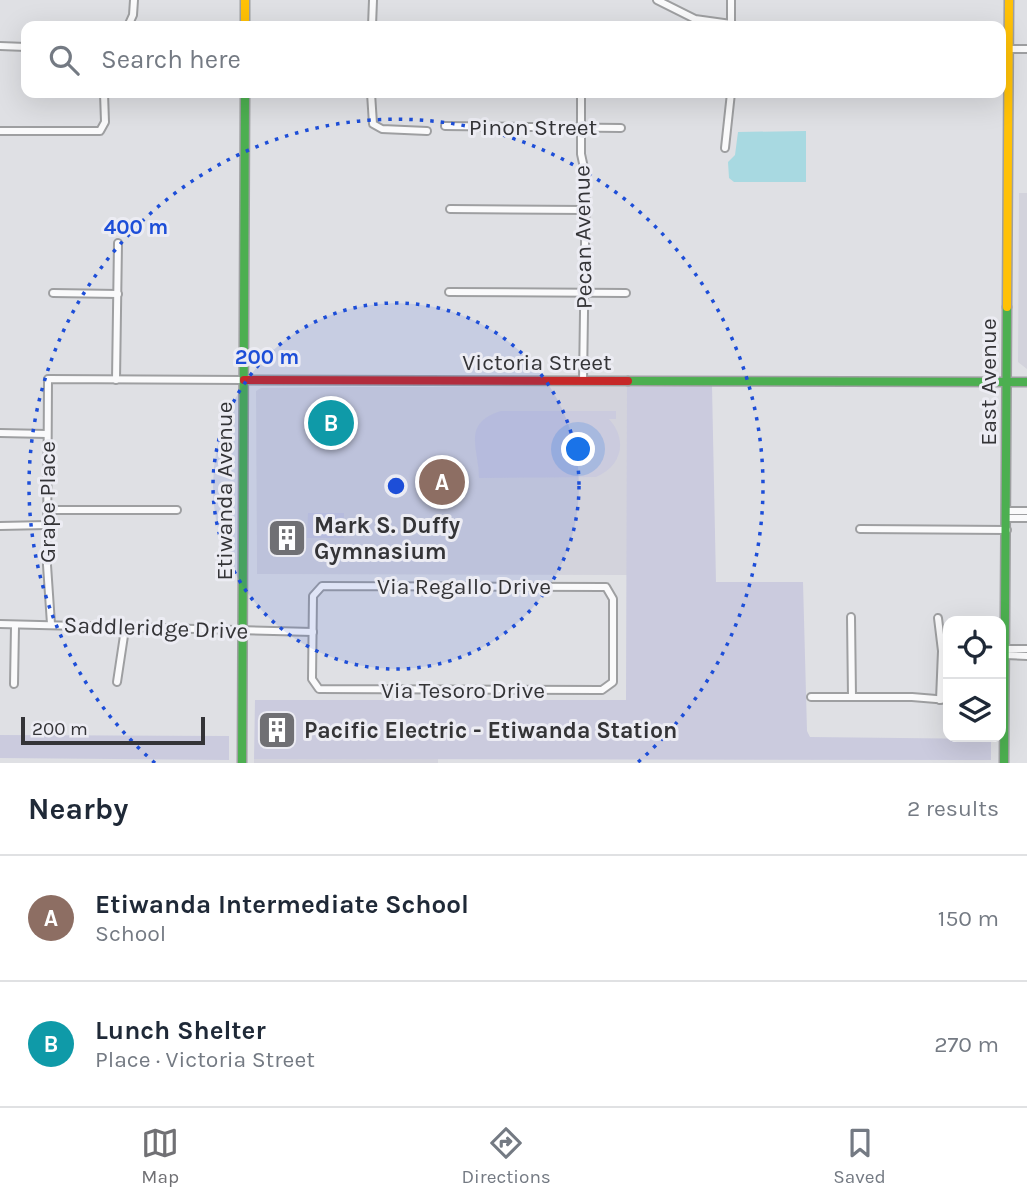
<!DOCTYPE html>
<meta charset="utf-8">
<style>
:root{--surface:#fff;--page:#f2f2f3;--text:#1f2937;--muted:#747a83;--line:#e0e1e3;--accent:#707074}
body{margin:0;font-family:Karla,sans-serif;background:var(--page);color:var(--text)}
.controls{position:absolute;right:21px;bottom:21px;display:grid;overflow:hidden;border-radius:14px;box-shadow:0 7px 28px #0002}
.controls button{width:63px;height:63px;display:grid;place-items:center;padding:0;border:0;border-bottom:2px solid var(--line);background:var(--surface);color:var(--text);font:35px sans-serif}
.scale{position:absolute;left:21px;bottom:18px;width:184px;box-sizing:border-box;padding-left:7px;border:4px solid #343437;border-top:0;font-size:19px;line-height:24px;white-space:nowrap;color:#343437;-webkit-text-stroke:5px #ececf3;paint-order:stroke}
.you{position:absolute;left:579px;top:450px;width:24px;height:24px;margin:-18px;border:5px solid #fff;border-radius:50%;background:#1a73e8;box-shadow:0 0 0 10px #1a73e833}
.badge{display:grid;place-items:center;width:46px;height:46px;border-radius:50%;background:var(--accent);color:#fff;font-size:23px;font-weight:700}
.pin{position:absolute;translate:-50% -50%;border:4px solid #fff;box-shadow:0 2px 7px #0006}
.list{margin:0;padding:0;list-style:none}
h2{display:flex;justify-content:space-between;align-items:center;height:91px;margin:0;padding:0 28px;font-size:30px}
h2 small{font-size:23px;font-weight:400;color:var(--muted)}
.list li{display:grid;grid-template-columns:46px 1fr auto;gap:21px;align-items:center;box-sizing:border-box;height:126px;padding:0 28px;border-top:2px solid var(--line)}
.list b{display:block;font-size:26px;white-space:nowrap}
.list p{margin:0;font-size:23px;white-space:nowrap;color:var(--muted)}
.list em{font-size:23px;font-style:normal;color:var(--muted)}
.icon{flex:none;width:38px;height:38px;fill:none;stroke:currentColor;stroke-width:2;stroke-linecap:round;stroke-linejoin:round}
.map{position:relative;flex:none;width:1027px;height:763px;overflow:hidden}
.search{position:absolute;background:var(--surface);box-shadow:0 7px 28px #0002;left:21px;right:21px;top:21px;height:77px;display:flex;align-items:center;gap:18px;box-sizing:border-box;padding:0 24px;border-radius:14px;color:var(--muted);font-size:26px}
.sheet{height:343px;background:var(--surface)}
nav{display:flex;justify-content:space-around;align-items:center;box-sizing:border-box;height:98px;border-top:2px solid var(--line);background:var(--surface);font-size:19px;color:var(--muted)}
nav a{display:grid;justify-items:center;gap:4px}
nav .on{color:var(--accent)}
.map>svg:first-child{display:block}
.built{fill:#d3d3dc}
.green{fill:#cbcbde}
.water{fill:#a8d9e1}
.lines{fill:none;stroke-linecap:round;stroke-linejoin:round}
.street-casing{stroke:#9e9fa1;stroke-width:10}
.fast-casing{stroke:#9e9fa1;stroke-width:11}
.slow-casing{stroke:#9e9fa1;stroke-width:11}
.jam-casing{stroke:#9e9fa1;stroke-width:11}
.street{stroke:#fafafb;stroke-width:6}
.fast{stroke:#4caf50;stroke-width:8}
.slow{stroke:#ffc107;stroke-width:8}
.jam{stroke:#c62828;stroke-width:8}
.ring{fill:none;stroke:#1d4ed8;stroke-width:3.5;stroke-dasharray:3.5 7}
.labels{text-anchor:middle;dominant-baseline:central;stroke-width:6;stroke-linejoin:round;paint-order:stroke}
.street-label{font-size:23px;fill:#343437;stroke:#ececf3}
.poi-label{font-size:23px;font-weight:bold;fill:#343437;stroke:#ececf3;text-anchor:start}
.centre{fill:#1d4ed8;stroke:#ececf3;stroke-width:3.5}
.ring-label{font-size:21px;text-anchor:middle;font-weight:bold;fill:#1d4ed8;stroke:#ececf3;stroke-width:6;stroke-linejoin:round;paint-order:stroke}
</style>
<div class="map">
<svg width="1027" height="763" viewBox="0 0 1027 763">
<rect width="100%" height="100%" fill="#dfe0e4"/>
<!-- built -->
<g class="built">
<path d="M1019,193H1027V369L1018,362Z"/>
<path d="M354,387H627V575L257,574L256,391L261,388Z"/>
<path d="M438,758V763H254V759Z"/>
</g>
<!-- green -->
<g class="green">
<path d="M712,386L716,582H803L807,731L810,737L991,739V760L254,759L255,700H626L627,387Z"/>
<path d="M501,411H616V419H609C628,440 622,466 596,477L479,478C479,449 461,423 501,411Z"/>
<path d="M308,513H344V538H307Z"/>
<path d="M0,735L229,736V760L0,758Z"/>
</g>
<!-- water -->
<path class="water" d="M806,131V182H734L729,178L728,162L735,155L738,132Z"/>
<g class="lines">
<!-- street casing -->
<g class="street-casing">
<g id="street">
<path d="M657,0L695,19L731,24"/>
<path d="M128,26L133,15L134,0"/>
<path d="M372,26L373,0"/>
<path d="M731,26V0"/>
<path d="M0,46L26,47"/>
<path d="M1009,49H1027"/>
<path d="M371,93L373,124L382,129L427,131"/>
<path d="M581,93V154L586,177L583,381"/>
<path d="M445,126L621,128"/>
<path d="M0,131H100L105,122L104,93"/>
<path d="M725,148L731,93"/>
<path d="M450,209L586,210"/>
<path d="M449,292L626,293"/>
<path d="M53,293L118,294"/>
<path d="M116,380L118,243"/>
<path d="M0,433L47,434"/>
<path d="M47,510H177"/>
<path d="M1007,511H1027"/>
<path d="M1007,518H1027"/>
<path d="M0,526L47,525"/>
<path d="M860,529L1007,530"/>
<path d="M322,586L606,587L613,599V682L602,690L319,689L312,679L313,596Z"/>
<path d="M851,617L852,697"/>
<path d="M938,618L942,651L940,700"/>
<path d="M0,624L313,632"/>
<path d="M51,624L47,565L48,379L244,380"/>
<path d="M1005,649H1027"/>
<path d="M1005,655L1027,656"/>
<path d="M117,682L125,629"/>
<path d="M14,684L15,626"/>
<path d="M811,697H912L948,700"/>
</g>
</g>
<!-- fast casing -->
<g class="fast-casing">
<g id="fast">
<path d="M628,381L1027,382"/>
<path d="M242,763L245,93"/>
<path d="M1004,763L1007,307"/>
</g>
</g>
<!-- slow casing -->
<g class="slow-casing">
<g id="slow">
<path d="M245,0V26"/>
<path d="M1007,307L1009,0"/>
</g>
</g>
<!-- jam casing -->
<g class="jam-casing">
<path id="jam" d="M244,380L628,381"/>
</g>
<!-- street -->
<use href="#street" class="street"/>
<!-- fast -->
<use href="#fast" class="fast"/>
<!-- slow -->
<use href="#slow" class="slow"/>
<!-- jam -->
<use href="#jam" class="jam"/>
</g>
<!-- distance rings -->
<circle cx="396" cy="486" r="183" fill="#1d4ed8" fill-opacity=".12"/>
<g class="ring">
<circle cx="396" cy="486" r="183"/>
<path d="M155 763A367 367 0 1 1 637 763"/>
</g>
<!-- icons -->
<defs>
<g id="building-square" transform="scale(2.0125)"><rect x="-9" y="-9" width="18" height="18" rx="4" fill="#707074" stroke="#ececf3"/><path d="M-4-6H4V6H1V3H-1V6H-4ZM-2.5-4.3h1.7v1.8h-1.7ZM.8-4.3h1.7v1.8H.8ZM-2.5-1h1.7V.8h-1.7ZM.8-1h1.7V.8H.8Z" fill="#fff"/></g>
</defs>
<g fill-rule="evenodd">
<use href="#building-square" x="287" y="538"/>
<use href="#building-square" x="277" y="730"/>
</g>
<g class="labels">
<!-- street labels -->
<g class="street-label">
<text x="533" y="127">Pinon Street</text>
<text transform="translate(583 237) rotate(-91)">Pecan Avenue</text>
<text x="537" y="362">Victoria Street</text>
<text transform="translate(988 382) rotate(-90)">East Avenue</text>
<text transform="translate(224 491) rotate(-90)">Etiwanda Avenue</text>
<text transform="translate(47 502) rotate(-90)">Grape Place</text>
<text x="464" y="586">Via Regallo Drive</text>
<text transform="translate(156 628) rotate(2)">Saddleridge Drive</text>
<text x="463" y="690">Via Tesoro Drive</text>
</g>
<!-- poi labels -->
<g class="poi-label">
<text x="314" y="525">Mark S. Duffy<tspan x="314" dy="26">Gymnasium</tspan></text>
<text x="304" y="730">Pacific Electric - Etiwanda Station</text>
</g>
</g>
<circle cx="396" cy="486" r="10" class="centre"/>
<g class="ring-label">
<text x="136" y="234">400 m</text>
<text x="267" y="364">200 m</text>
</g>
</svg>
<div class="controls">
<button><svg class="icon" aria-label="locate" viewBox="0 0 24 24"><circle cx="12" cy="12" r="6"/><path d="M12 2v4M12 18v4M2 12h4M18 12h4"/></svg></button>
<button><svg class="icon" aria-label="layers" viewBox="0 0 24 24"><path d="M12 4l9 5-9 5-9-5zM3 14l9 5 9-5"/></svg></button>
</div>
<div class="scale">200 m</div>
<div class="you"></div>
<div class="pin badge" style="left:442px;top:482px;background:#8d6e63">A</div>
<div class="pin badge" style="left:331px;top:423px;background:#0f9aa8">B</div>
<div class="search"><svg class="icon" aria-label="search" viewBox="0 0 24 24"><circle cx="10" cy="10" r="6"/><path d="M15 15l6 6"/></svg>Search here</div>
</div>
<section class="sheet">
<h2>Nearby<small>2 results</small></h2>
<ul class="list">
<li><span class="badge" style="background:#8d6e63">A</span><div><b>Etiwanda Intermediate School</b><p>School</p></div><em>150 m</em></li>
<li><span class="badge" style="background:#0f9aa8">B</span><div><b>Lunch Shelter</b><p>Place · Victoria Street</p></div><em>270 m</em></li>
</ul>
</section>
<nav>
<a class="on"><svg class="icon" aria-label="map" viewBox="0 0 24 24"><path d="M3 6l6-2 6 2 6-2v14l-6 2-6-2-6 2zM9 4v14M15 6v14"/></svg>Map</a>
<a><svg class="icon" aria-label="directions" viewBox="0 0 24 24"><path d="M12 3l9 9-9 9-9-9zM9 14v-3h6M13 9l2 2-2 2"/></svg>Directions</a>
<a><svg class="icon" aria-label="saved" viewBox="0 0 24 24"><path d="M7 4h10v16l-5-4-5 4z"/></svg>Saved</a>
</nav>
